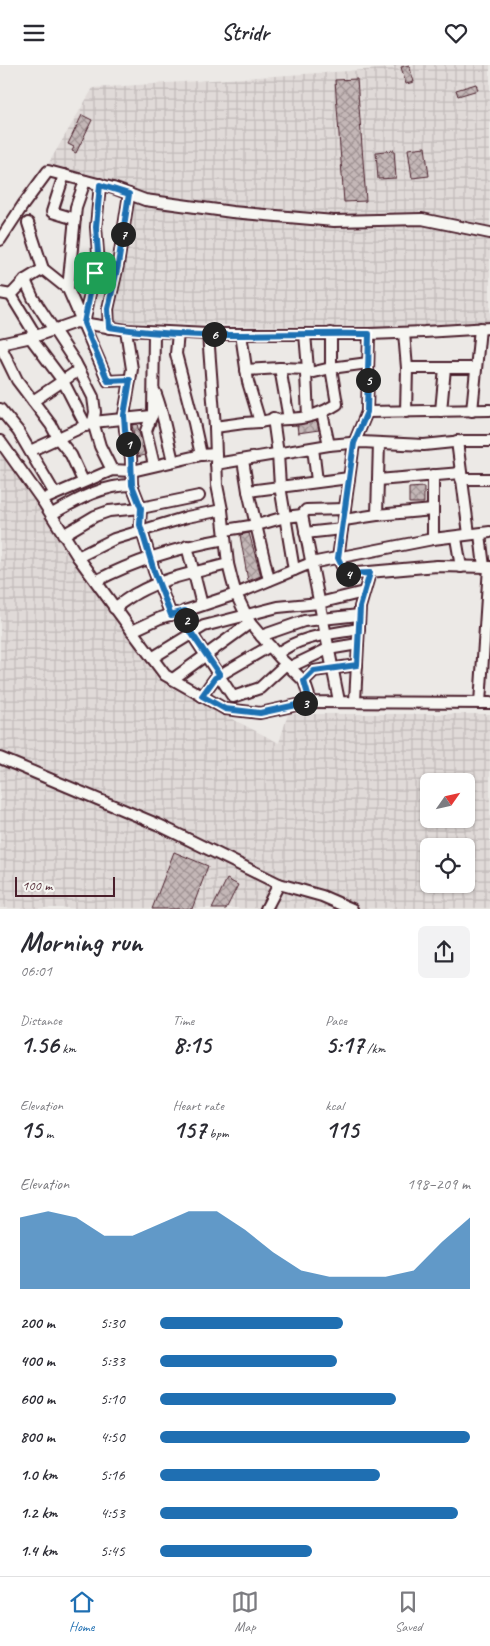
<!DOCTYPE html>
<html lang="en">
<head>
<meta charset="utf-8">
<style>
  body { margin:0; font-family:Caveat,sans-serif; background:#f2f2f3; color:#2b2b33; height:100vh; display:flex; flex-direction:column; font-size:19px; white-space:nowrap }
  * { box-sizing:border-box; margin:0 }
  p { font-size:16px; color:#7c7c81 }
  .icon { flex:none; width:28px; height:28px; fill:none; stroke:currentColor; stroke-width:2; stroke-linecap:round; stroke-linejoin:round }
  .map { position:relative; height:844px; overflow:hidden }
  .side { display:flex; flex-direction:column; background:#fff; flex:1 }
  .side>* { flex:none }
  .needle { width:32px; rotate:56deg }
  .fabs { position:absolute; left:420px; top:708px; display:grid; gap:10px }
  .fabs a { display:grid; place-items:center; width:55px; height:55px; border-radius:8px; background:#fff; box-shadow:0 1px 4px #0004; font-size:25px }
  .scale { position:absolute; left:15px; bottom:12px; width:100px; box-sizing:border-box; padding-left:5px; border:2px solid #4a1f2b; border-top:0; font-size:14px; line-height:18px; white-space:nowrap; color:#4a1f2b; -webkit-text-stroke:4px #f6f6f2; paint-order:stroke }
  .pin { position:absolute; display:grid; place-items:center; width:42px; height:42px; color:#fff; margin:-21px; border-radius:10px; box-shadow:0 2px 8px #0006 }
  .km { position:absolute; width:25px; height:25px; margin:-12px; border-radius:50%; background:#222; color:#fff; font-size:14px; line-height:25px; text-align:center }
  .round { display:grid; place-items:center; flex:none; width:52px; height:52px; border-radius:8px; background:#f2f2f3 }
  .head { display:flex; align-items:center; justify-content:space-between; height:85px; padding:0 20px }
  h1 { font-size:28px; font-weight:600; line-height:38px }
  .metrics { display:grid; grid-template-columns:repeat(3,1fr); gap:8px; height:85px; padding:5px 20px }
  .metrics div { display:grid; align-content:center }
  .metrics b { font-size:25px; font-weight:600 }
  .metrics small { font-size:14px; font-weight:400 }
  .metrics p { font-size:14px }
  .chart { height:140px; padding:10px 20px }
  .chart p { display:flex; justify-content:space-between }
  .chart svg { width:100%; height:90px; margin-top:5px; fill:#1f6fb2; opacity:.7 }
  ul { padding:0 20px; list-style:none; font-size:16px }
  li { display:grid; grid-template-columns:80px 60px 1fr; align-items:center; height:38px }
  li i { height:12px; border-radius:6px; background:#1f6fb2 }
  header { display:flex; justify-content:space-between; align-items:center; height:65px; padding:0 20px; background:#fff; font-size:22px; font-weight:600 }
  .menu { display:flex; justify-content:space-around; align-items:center; height:70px; border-top:1px solid #e1e1e2; background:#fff; font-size:14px; color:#7c7c81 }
  .menu a { display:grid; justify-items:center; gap:2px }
  .menu .selected { color:#1f6fb2 }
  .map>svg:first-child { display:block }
</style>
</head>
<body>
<header><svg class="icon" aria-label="menu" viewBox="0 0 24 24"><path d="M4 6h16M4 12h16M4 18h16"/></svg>Stridr<svg class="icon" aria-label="heart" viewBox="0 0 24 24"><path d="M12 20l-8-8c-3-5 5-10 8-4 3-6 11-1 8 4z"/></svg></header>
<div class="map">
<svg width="490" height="844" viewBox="0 0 490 844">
  <defs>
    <pattern id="industrial-grid" width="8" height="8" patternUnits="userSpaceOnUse" patternTransform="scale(1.25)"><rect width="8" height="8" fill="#e0dad8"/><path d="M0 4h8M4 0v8" fill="none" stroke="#c2bbba"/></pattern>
    <pattern id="building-cross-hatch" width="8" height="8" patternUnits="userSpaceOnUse" patternTransform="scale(1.25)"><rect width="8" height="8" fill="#c4b7b7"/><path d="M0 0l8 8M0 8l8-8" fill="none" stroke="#a19495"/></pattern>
  </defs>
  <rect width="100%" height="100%" fill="#ece9e6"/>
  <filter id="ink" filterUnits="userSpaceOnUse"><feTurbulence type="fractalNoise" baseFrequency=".02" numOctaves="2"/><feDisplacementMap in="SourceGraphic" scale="10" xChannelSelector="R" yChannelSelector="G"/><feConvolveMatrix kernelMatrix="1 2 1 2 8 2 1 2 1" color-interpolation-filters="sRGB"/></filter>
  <g filter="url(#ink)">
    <g fill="url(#industrial-grid)" fill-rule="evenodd">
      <polygon points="393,0 490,0 490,260 338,263 112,257 135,133 47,101 93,23 394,3"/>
      <path d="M0 380 136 577 174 624 279 678 288 649H490V843H0ZM429 716H466V754H429ZM429 781H466V819H429Z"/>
    </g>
    <g fill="url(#building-cross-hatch)" stroke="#4a1f2b">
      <polygon points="409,0 414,17 406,19 401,2"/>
      <polygon points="357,14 366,136 344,137 335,15"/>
      <polygon points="476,19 478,25 458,31 456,25"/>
      <polygon points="82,50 92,55 76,88 72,86 74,82 68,79"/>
      <polygon points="425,82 429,111 412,113 408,84"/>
      <polygon points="394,85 396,113 378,114 376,87"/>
      <polygon points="317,356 319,365 298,368 297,360"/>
      <polygon points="137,359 145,390 138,392 132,360"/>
      <polygon points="424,422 424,438 409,438 409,423"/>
      <polygon points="249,468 261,511 248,516 240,470"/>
      <polygon points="174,787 208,801 192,844 152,844"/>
      <polygon points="227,814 238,820 226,844 212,844"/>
    </g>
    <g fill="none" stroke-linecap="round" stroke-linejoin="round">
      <g stroke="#4a1f2b" stroke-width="14">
        <g id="minor">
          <polyline points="64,110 52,147 75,154"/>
          <polyline points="85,116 76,142 68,224 108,316 130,315"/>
          <polyline points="28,158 43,204 68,224"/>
          <polyline points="0,175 23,140 48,106 113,123 145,135 232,147 334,156 422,154 490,168"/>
          <polyline points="25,215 33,233 75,297 93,332 95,347 93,357 100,381 112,405"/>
          <polyline points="0,228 11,230 25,215 43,204"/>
          <polyline points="11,230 36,271"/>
          <polyline points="84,258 98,188 96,162 100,119"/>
          <polyline points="109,263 108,244 118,200 129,129"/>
          <polyline points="126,265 132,304 124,350 125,365 131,393 132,420 141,443 140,460 154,506 171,550"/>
          <polyline points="178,268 176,289 194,358 201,390"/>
          <polyline points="404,268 407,303 406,347"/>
          <polyline points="208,269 215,362 217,420 222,445 228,499 232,515 236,529 250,558 280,593 304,616 311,637 490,638"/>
          <path d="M241 269 248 317 260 357C272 354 277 355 288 354 305 354 323 348 337 339L331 303V268"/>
          <polyline points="305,269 308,304 306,309 308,351"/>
          <polyline points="369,269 367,347 354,378 338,493 346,509 437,501 490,502"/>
          <polyline points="30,272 63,316 86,361"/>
          <polyline points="0,279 36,271 76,257 126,265 208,269 369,269 424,267 490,263"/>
          <polyline points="0,280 17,315 51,360 59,375 71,390 83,416"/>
          <polyline points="280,303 289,354"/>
          <polyline points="407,303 476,303"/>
          <polyline points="246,305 280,303 308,304"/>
          <polyline points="306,309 331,303 368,298"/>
          <path d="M155 327C164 349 167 373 173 396"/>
          <polyline points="33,336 79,305"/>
          <polyline points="0,344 18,366 55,429"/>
          <polyline points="441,346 445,303"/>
          <polyline points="472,346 480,263"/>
          <polyline points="367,347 490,345"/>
          <polyline points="322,348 329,380"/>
          <polyline points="273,353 278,389 280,421 294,505"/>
          <polyline points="215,362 244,358 260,357"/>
          <polyline points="0,376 42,435 78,492 132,566"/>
          <polyline points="457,376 469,469"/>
          <polyline points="379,378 377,450 433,445"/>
          <polyline points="313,383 317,416"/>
          <polyline points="30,386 93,357 152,351"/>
          <polyline points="243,395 248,426 269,515"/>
          <polyline points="216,399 329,380 361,377 424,380 463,376 490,376"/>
          <polyline points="154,400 146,366 153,347 154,267"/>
          <polyline points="461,414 490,414"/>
          <polyline points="378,415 461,408"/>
          <polyline points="248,426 349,413"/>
          <polyline points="42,435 112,405 132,406 201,390 216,389"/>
          <path d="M52 449C77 435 102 420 132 420"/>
          <polyline points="302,450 306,445 345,444"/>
          <polyline points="344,455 377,450"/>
          <polyline points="225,465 257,460 285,452 302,450 339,636"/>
          <polyline points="305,468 342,464"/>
          <polyline points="480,469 484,502"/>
          <polyline points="63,470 95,451 109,446 141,443 199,431"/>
          <polyline points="456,473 461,502"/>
          <polyline points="433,474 433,410"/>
          <polyline points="187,481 202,540"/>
          <polyline points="78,492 114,474 187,452 222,445"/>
          <path d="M96 516C136 495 180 482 225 474"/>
          <path d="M114 543C122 538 129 532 137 528 165 512 198 507 228 499"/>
          <polyline points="176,548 160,553 132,566 165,610 225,644 260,648 311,637"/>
          <polyline points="261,571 304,556 359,550"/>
          <path d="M277 589C299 571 331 569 359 564"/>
          <polyline points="152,593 204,561 278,542 319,538 364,527"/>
          <polyline points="286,599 260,623 233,632 186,560 185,546 236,529 311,498 433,474 490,467"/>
          <polyline points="290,602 328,584 358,579"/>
          <polyline points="173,614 250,558"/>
          <polyline points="304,616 314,606 357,600"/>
          <polyline points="202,631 215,613 270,581"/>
          <polyline points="355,636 360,542 370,508"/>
          <polyline points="480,638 489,502"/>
          <polyline points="0,693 159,760 279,819"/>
          <polyline points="266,844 279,819 322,831 352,844"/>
        </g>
      </g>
      <use href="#minor" stroke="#f6f6f2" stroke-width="10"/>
    </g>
  </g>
  <g fill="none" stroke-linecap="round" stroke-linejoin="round" filter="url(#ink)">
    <g stroke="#fff" stroke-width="10">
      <path id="route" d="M100 120 129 129 118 200 108 244 109 262C193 276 284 267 369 269L367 347 354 378 338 493 346 509 370 508 360 542 357 600 314 606 304 616 310 637 260 648 225 644 202 631 215 613 220 610 186 560 185 546 171 550 154 506 140 460 141 443 132 420 131 393 125 365 124 350 130 315 108 316 84 258 98 188 96 162Z"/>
    </g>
    <use href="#route" stroke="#1f6fb2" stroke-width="6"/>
  </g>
</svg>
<div class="fabs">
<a><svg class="needle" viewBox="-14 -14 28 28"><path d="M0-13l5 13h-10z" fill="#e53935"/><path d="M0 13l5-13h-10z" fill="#7c7c81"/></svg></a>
<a><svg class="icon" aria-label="locate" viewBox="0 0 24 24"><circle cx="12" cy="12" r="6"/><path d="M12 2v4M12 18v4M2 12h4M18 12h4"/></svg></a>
</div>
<div class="scale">100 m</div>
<div class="pin" style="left:95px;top:208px;background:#1e9e55"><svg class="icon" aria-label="arrive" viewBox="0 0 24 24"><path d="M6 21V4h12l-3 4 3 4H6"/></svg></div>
<b class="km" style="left:128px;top:379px">1</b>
<b class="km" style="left:186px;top:555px">2</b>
<b class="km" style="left:305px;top:638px">3</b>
<b class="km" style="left:348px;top:509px">4</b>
<b class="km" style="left:368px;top:315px">5</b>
<b class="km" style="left:214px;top:269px">6</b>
<b class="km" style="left:123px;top:169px">7</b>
</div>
<section class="side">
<div class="head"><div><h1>Morning run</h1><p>06:01</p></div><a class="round"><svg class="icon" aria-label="share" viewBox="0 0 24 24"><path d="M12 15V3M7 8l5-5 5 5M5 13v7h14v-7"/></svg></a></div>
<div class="metrics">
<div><p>Distance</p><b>1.56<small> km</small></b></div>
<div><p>Time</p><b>8:15</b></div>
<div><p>Pace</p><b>5:17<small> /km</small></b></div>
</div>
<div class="metrics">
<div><p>Elevation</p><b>15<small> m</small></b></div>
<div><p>Heart rate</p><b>157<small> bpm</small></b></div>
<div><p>kcal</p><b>115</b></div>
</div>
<div class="chart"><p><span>Elevation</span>198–209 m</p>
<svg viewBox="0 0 160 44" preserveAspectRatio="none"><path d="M0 44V9L10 6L20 9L30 18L40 18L50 12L60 6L70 6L80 15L90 26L100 35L110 38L120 38L130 38L140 35L150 21L160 9V44z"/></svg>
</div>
<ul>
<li><b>200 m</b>5:30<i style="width:59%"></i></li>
<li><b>400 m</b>5:33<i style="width:57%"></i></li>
<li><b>600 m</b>5:10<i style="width:76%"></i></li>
<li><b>800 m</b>4:50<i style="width:100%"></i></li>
<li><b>1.0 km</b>5:16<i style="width:71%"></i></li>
<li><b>1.2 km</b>4:53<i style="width:96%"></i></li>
<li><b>1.4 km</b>5:45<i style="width:49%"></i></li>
</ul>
</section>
<nav class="menu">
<a class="selected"><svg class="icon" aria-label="home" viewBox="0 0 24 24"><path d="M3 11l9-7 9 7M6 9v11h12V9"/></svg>Home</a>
<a><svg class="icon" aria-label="map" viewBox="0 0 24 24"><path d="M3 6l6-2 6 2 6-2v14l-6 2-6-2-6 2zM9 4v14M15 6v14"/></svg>Map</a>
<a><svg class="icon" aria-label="saved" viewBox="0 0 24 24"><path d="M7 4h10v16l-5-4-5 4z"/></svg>Saved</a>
</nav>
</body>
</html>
